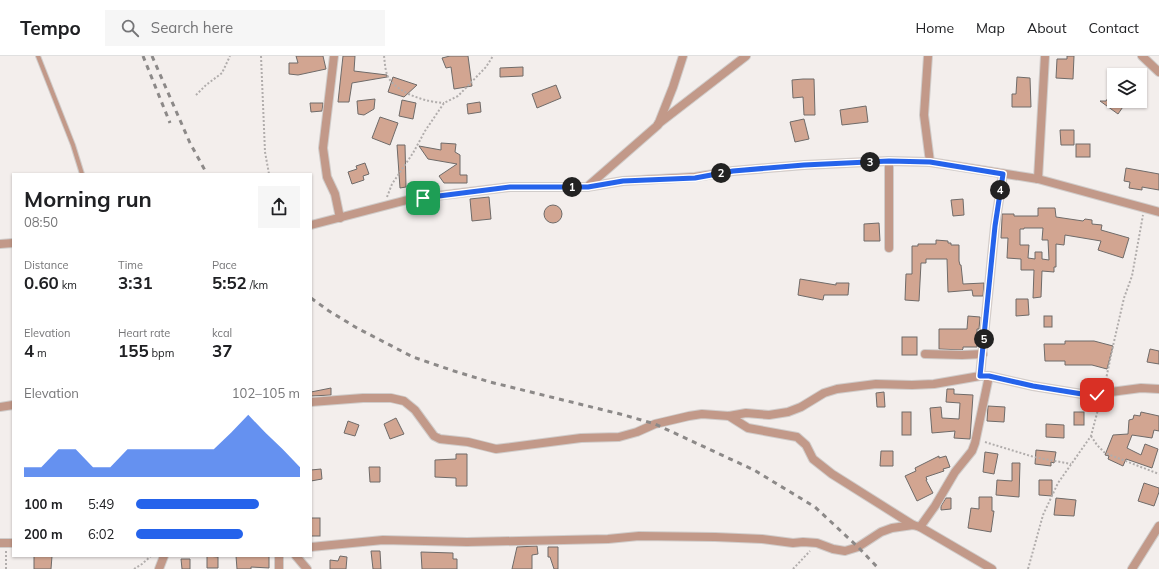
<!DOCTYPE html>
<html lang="en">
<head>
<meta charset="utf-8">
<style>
  body { margin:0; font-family:Mulish,sans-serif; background:#f6f6f6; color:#202124; height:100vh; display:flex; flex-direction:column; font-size:15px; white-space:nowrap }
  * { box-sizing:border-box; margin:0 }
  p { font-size:13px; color:#757577 }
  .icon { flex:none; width:22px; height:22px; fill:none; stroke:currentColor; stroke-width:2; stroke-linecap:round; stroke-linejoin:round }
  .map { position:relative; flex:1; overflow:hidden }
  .side { position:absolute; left:12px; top:117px; width:300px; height:384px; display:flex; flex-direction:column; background:#fff; border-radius:0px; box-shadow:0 1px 3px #0004 }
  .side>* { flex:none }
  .tools { position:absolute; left:1107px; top:12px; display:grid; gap:8px }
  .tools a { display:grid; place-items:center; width:40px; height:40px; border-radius:0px; background:#fff; box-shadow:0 1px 3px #0004; font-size:20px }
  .pin { position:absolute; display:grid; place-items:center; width:34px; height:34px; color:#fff; margin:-17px; border-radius:8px; box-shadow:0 2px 6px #0006 }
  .km { position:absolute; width:20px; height:20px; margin:-10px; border-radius:50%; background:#222; color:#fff; font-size:11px; line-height:20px; text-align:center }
  .round { display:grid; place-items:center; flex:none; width:42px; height:42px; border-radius:0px; background:#f6f6f6 }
  .head { display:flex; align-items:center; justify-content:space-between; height:68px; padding:0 12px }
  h1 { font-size:22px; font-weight:700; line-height:30px }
  .stats { display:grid; grid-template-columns:repeat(3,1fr); gap:6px; height:68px; padding:4px 12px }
  .stats div { display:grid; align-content:center }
  .stats b { font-size:17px; font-weight:700 }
  .stats small { font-size:11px; font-weight:400 }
  .stats p { font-size:11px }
  .chart { height:112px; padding:8px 12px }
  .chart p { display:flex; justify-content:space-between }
  .chart svg { width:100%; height:72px; margin-top:4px; fill:#2563eb; opacity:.7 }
  ul { padding:0 12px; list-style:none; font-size:13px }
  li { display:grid; grid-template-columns:64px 48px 1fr; align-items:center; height:30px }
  li i { height:10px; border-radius:5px; background:#2563eb }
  header { display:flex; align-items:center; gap:24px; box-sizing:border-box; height:56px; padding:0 20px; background:#fff; border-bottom:1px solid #e0e0e0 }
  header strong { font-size:19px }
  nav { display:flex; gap:22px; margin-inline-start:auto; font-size:14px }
  .search { width:280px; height:36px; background:#f6f6f6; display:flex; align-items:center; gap:10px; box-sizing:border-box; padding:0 14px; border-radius:0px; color:#757577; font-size:15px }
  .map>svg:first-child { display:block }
</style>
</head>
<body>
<header>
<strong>Tempo</strong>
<div class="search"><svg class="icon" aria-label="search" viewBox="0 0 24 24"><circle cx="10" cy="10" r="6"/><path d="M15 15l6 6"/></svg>Search here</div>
<nav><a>Home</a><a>Map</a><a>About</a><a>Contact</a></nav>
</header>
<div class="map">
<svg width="1159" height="513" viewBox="0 0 1159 513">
  <rect width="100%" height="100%" fill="#f3eeec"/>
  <g fill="#d2a591" stroke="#6f6b69" fill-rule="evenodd">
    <polygon points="296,0 323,0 326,13 298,19 289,18 289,7 298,7"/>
    <polygon points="343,0 355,0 354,15 387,19 387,21 352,27 349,46 338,46"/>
    <polygon points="450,0 468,0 472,30 454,33 451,11 446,12 442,2"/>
    <polygon points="1067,0 1074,0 1073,23 1056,22 1057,3 1067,3"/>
    <polygon points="523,11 523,20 500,21 500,12"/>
    <polygon points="393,21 417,29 404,41 388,36"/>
    <polygon points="1017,21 1030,22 1031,51 1012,51 1012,38 1016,38"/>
    <polygon points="803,23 814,23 815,59 804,59 803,41 793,42 792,24"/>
    <polygon points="556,29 561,42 537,52 532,38"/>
    <polygon points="1114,33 1114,45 1127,45 1118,58 1100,45 1106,45"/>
    <polygon points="375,43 374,53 364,59 358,58 357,45"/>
    <polygon points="402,44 416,47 413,63 399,60"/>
    <polygon points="480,46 481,56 468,58 467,48"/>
    <polygon points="310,47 323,47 322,55 311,56"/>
    <polygon points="866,50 868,66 842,69 840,54"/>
    <polygon points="380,61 398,67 390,89 372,82"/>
    <polygon points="804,63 809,83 795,86 790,66"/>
    <polygon points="1060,74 1074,74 1074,89 1061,89"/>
    <polygon points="441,87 456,88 455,96 460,99 460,119 467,119 467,127 444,127 439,120 457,108 428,103 419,90 441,94"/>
    <rect x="1076" y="88" width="14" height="13"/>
    <polygon points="397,89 405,89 406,131 400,132"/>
    <polygon points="365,107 369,118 363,120 364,124 352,128 348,116 357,113 356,110"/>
    <polygon points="1126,112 1159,118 1159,134 1142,131 1142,134 1129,132 1130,126 1124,125"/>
    <polygon points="489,141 491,163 472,165 470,143"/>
    <polygon points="963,143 964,159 953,160 951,144"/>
    <circle cx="553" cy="158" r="9"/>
    <path d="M1038 152H1055L1056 161 1083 165 1085 163 1092 164V168L1102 169 1101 174 1129 182 1123 202 1098 194 1101 185 1065 179 1064 189 1056 188V211H1054V216L1042 215 1041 241 1033 242 1034 214H1021V203L1007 202 1008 182H1001L1002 163V158H1014V160H1038ZM1024 172H1043L1042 184H1048L1049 204 1042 203V196H1035V203L1028 202 1029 189H1020V173H1024Z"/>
    <polygon points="879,167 880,185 864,185 864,168"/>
    <polygon points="936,184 948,185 948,187 951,187 951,189 959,189 959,205 960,209 961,209 963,228 984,227 983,240 973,240 972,234 948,236 947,203 926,203 926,207 921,207 919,245 905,244 906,218 912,218 912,190 918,190 918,188 936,188"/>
    <polygon points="800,223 836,229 836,227 849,227 848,239 824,239 823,244 798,239"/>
    <polygon points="1016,243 1028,243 1029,259 1016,260"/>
    <polygon points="968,260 980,261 979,273 977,273 977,291 963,291 963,293 962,294 939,293 939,273 967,273"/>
    <rect x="1044" y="260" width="8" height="11"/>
    <rect x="902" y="281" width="15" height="18"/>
    <polygon points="1065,285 1094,285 1113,290 1107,313 1092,309 1065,309 1065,305 1045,305 1044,288 1065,288"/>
    <polygon points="1150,293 1159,295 1159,308 1147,306"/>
    <polygon points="331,332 331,339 311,340 311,336"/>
    <polygon points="947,333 954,333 954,338 973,339 970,383 954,382 955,375 932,377 930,352 941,351 942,362 959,363 960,347 946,346"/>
    <polygon points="884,336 885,351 877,351 876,337"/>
    <polygon points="988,350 1005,351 1004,366 987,365"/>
    <rect x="902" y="356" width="9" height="23"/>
    <rect x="1074" y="356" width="10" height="13"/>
    <polygon points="1141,356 1159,360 1159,375 1154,374 1152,382 1132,379 1127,392 1141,399 1145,388 1158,393 1152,412 1126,403 1123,410 1108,403 1109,400 1105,399 1113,379 1128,378 1129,364 1133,363 1134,359 1140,360"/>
    <polygon points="396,362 404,378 390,383 384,368"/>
    <polygon points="348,365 359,369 355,380 344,377"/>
    <polygon points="1046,368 1064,369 1064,382 1046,381"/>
    <polygon points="1036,394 1056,396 1054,407 1051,406 1051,410 1035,408"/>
    <polygon points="881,395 893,395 893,410 880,410"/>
    <polygon points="985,396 998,398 994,418 983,416"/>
    <polygon points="456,398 467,398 467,430 456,430 456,422 435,421 435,404 456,403"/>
    <polygon points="939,400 939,402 946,400 950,411 943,413 944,415 926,421 927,424 926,424 933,437 917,445 905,420 916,415 915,412"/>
    <polygon points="1012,407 1020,407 1019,441 996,439 997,424 1012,425"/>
    <polygon points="369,411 380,411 380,426 370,426"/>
    <polygon points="321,413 322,423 311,425 311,414"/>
    <polygon points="1039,424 1052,424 1052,440 1039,439"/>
    <polygon points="1144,427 1159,432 1159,436 1154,450 1138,445"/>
    <polygon points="979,441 992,441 992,455 994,455 991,476 968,472 971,452 979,453"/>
    <polygon points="946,442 951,442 951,453 941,454 941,450"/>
    <polygon points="1056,442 1076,444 1074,460 1054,459"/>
    <rect x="311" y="462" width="9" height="18"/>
    <polygon points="537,490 538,498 532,499 532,513 512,513 517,491"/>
    <polygon points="548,491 558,491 558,513 554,513 550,501 548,501"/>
    <polygon points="371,495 380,495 381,513 373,513"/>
    <polygon points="421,496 453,497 453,503 457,503 457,513 422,513"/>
    <polygon points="34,500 52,500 51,513 34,513"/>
    <polygon points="207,500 218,501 218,512 207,512"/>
    <polygon points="236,500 269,500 269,512 251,511 251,513 237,513"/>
    <polygon points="340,500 347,501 346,513 330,513 330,504 338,505"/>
    <polygon points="181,503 190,503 190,513 182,513"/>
  </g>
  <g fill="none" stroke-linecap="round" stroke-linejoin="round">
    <g stroke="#d0ccca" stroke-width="6">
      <polyline id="service" points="38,0 73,89 82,118"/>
    </g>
    <g stroke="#d0ccca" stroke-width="10">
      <g id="minor">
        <polyline points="334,0 323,92 327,121 335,138 340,162"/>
        <polyline points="928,0 924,59 930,106"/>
        <polyline points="1142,0 1159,16"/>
        <polyline points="658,68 746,0"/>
        <polyline points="1038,123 1045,0"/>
        <polyline points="587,131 623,125 695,121 733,115 804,109 889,105 930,106 1038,123 1159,156"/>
        <polyline points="311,169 411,143 510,131 587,131 658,69 673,31 683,0"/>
        <polyline points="0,188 13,187"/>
        <polyline points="889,192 889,105"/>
        <polyline points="925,298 962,299 983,298"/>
        <polyline points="980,320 995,170 1003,118"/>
        <polyline points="311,346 363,342 391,342 404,345 415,354 434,380 440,383 468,386 496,393 581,382 619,381 637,376 655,368 689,360 702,358 729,360 746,357 769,359 788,356 801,351 824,337 837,333 876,328 912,329 934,328 980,320 989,320 1033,330 1088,339 1141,332 1159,333"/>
        <polyline points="0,351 13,349"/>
        <polyline points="729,360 748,372 797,381 806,389 813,403 832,418 913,469"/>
        <polyline points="920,471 935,450 955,416 972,395 975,387 989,320"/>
        <polyline points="0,487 13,487"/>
        <polyline points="311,491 383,484 467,486 608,483 639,480 715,481 762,483 793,487 803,486 817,487 833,493 845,495 858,491 881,476 892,472 913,469 920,471 992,513"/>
        <polyline points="279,500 279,513"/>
        <polyline points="296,500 307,513"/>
        <polyline points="159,513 164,500"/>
        <polyline points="1132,513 1159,470"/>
      </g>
    </g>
    <g stroke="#b1adac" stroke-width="2" stroke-dasharray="2 2" stroke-linecap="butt">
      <polyline points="261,0 265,96 269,118"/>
      <path d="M384 0C385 7 385 18 390 24 402 39 427 46 444 47"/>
      <polyline points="196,39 206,29 222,17 230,0"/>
      <polyline points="387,141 392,128 413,97 425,75 444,47 458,40 486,11 493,0"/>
      <polyline points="1105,328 1113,290 1124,242 1132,220 1143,159"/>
      <polyline points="1091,380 1097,389 1105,397 1159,418"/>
      <polyline points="985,386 1034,401 1071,408"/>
      <polyline points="6,495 6,513"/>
      <polyline points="134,513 142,508 151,500"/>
      <polyline points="793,513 810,495"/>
      <polyline points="1028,513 1043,459 1058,427 1091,380 1100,346"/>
    </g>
    <use href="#service" stroke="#c29989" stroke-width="4"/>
    <use href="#minor" stroke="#c29989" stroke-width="8"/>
    <g stroke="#8c8988" stroke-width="3" stroke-dasharray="5 5" stroke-linecap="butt">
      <polyline points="143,0 170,67"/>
      <polyline points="152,0 190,87 207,118"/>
      <polyline points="311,242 329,255 357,272 413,301 454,315 490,326 624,359 655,368 754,414 815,451 858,491 879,513"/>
    </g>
  </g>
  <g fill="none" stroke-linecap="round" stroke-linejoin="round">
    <g stroke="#fff" stroke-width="8">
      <polyline id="route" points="423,142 510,131 588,131 623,125 695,122 733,115 804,109 889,105 930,106 1003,118 995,170 980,320 989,320 1033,330 1088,339 1097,339"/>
    </g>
    <use href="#route" stroke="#2563eb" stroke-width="5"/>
  </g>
</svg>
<div class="tools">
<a><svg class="icon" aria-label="layers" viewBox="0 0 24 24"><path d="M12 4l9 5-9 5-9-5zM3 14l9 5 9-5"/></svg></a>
</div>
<div class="pin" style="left:423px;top:142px;background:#1e9e55"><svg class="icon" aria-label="arrive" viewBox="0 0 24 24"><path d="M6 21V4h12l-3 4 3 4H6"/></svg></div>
<div class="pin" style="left:1097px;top:339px;background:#d93025"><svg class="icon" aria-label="check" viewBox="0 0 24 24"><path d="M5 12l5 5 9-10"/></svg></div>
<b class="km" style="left:572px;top:131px">1</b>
<b class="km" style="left:721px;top:117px">2</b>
<b class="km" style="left:870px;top:106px">3</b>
<b class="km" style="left:1000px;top:134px">4</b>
<b class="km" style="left:984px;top:283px">5</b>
<section class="side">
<div class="head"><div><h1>Morning run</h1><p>08:50</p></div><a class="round"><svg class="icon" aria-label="share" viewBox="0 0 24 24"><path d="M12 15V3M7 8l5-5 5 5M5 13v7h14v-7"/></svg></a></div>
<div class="stats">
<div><p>Distance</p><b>0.60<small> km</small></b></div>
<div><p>Time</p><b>3:31</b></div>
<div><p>Pace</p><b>5:52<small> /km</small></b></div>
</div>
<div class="stats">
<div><p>Elevation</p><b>4<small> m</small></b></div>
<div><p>Heart rate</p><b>155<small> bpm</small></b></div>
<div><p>kcal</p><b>37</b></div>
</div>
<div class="chart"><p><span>Elevation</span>102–105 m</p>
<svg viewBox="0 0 160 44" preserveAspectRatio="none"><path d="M0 44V38L10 38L20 27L30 27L40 38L50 38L60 27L70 27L80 27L90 27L100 27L110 27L120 17L130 6L140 17L150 27L160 38V44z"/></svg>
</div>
<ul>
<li><b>100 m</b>5:49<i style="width:75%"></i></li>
<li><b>200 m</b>6:02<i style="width:65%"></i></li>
</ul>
</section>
</div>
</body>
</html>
